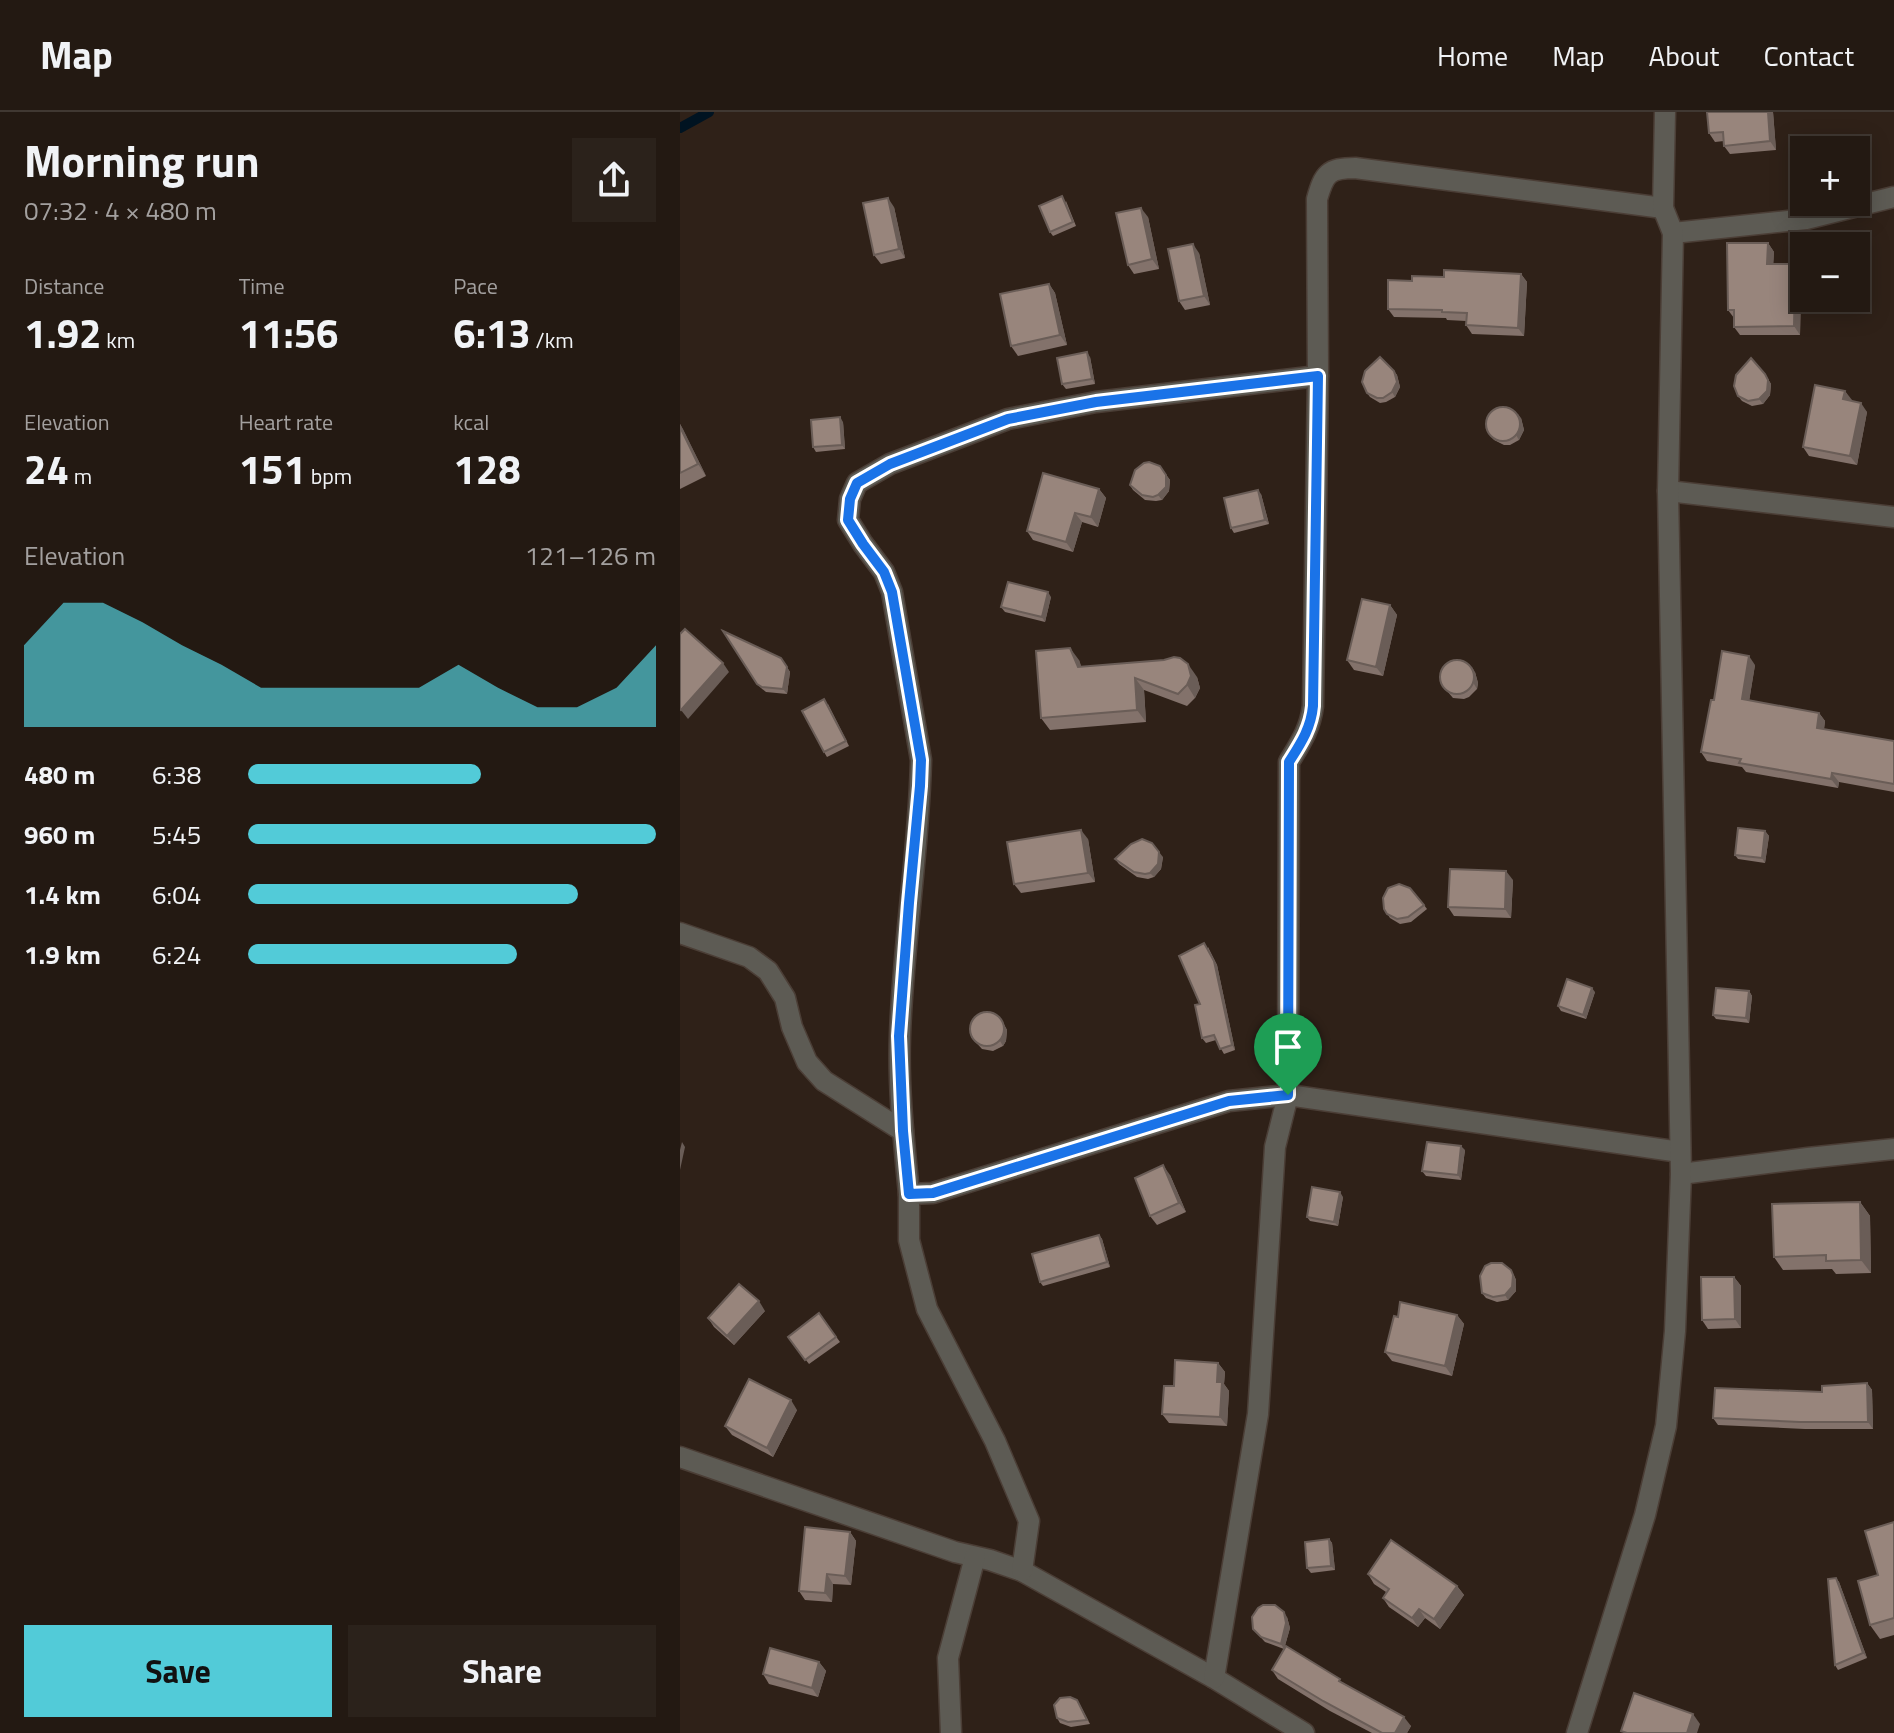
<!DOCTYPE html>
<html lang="en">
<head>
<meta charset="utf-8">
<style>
  body { margin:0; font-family:"Titillium Web",sans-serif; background:#2b221b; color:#f1f3f6; height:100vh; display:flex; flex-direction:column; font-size:30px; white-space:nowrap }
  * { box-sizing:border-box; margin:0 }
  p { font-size:26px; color:#a3a09f }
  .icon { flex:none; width:44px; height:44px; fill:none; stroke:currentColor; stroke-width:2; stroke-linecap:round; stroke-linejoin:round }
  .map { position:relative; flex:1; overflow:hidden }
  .side { display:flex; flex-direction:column; background:#231912; width:680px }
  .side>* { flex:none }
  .fabs { position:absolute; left:1110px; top:24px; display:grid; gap:16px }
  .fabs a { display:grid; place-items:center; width:80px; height:80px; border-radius:0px; background:#231912; box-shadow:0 4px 20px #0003,0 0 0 2px #403832; font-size:40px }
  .pin { position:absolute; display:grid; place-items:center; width:68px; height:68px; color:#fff; margin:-82px -34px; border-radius:50% 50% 50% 0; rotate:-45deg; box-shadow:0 0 8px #0007 }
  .pin .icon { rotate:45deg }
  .round { display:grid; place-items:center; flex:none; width:84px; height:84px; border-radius:0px; background:#2b221b }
  .overview { display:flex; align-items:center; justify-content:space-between; height:136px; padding:0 24px }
  h1 { font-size:44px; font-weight:700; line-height:60px }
  .metrics { display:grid; grid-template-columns:repeat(3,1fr); gap:12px; height:136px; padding:8px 24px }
  .metrics div { display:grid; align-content:center }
  .metrics b { font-size:40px; font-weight:700 }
  .metrics small { font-size:22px; font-weight:400 }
  .metrics p { font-size:22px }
  .chart { height:224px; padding:16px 24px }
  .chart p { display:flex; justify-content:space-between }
  .chart svg { width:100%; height:144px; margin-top:8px; fill:#52cbd8; opacity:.7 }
  .primary-button { display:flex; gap:16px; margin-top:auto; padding:16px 24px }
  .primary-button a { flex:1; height:92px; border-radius:0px; background:#52cbd8; color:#111; font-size:32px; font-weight:700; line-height:92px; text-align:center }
  .primary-button a+a { background:#2b221b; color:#f1f3f6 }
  ul { padding:0 24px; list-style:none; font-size:26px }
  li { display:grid; grid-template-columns:128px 96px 1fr; align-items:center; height:60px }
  li i { height:20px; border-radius:10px; background:#52cbd8 }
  header { display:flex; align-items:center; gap:48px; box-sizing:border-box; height:112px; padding:0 40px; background:#231912; border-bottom:2px solid #403832 }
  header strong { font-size:38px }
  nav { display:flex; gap:44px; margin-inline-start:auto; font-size:28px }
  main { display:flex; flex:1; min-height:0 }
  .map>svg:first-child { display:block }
</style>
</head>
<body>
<header>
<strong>Map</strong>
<nav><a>Home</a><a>Map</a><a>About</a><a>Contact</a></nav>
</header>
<main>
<section class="side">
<div class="overview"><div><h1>Morning run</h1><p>07:32 · 4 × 480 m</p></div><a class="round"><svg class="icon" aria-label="share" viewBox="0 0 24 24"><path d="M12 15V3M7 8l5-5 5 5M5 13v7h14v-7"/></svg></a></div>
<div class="metrics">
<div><p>Distance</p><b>1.92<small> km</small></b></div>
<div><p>Time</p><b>11:56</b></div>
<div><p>Pace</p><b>6:13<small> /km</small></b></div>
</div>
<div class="metrics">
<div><p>Elevation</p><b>24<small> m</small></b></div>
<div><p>Heart rate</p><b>151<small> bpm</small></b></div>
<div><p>kcal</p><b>128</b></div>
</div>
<div class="chart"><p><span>Elevation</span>121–126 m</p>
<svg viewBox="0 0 160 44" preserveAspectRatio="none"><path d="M0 44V19L10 6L20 6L30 12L40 19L50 25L60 32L70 32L80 32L90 32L100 32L110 25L120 32L130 38L140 38L150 32L160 19V44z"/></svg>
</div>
<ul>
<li><b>480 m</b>6:38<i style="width:57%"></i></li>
<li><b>960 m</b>5:45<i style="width:100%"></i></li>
<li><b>1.4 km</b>6:04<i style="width:81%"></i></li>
<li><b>1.9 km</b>6:24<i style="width:66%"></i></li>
</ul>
<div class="primary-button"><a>Save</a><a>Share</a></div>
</section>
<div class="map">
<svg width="1214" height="1621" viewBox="0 0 1214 1621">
  <rect width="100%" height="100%" fill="#2f2118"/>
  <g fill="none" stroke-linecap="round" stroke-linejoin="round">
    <polyline stroke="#001321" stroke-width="10" points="0,16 29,0"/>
    <g stroke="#4b3e36" stroke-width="23">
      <g id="street">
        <polyline points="993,121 1126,107 1214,85"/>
        <polyline points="988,379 1214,405"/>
        <polyline points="0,821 69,845 88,859 105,886 112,915 127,950 144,969 223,1019"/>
        <polyline points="1001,1062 1128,1046 1214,1037"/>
        <path d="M229 1082C224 1029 218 976 220 923 223 831 239 740 241 648L212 480 204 460 183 432 168 408 170 387 177 371 210 352 328 307 416 290 638 264"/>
        <polyline points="0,1345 275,1440 310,1448 342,1459 534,1566 624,1621"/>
        <polyline points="342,1459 349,1409 315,1329 247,1197 229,1128 229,1082 253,1081 549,989 608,983 1000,1040"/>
        <path d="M534 1566 578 1302 595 1035 608 983 609 650C621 630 630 617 633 594L638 264 637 87C644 62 648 56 675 56L983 96"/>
        <polyline points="271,1621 268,1546 295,1445"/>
        <polyline points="897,1621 965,1403 986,1314 995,1219 1001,1062 988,379 993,121 983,96 985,0"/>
      </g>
    </g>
    <use href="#street" stroke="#5d5b54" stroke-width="20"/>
  </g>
  <g fill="#83726b">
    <polygon points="1027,0 1093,0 1096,38 1050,42 1044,34 1044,29 1035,30 1029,21"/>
    <polygon points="386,89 396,114 373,124 370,120"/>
    <polygon points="214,95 225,146 201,152 194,143"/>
    <polygon points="468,105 479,157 454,162 448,153"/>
    <polygon points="1088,131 1094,140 1093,152 1116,161 1116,170 1121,177 1120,223 1060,223 1054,215 1054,206 1048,198"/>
    <polygon points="519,141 530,193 505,198 499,189"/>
    <polygon points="841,162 847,170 844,224 792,222 786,213 786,209 767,208 766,206 714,205 708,197 732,169 764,165"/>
    <polygon points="369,172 375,181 387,233 338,244 331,234"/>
    <polygon points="410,245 415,272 386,277 382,272"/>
    <polygon points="714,259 717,263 720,275 715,285 706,290 700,291 690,285 687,281"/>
    <polygon points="1088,267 1091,272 1090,283 1083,292 1072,294 1062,289 1058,284"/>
    <polygon points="1165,279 1171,289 1187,300 1177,353 1129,344 1123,335"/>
    <polygon points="841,306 844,318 839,328 830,333 824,333 814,328 807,319"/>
    <polygon points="163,310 165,337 136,340 133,335"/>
    <polygon points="0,312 26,364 0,377"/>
    <polygon points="480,354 490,368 489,379 482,388 476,389 465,388 453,378 450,373"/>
    <polygon points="419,377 426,386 418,415 402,410 393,440 353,428 347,419"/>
    <polygon points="581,382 589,412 554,421 551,416"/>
    <polygon points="371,485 365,510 325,500 321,495"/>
    <polygon points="710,493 717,503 703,564 674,558 667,548"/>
    <polygon points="101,546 110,560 107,582 86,580 81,576 77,572"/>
    <polygon points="399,548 401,555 517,565 520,576 515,586 507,594 464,578 466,610 370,618 361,606"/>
    <polygon points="1075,553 1069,589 1139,601 1145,609 1144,617 1214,629 1214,680 1159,670 1158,676 1066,660 1062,655 1027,649 1021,640 1034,588"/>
    <polygon points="795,560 798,571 797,577 789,585 784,587 773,586 761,572"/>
    <polygon points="148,592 169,634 147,645 144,640"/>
    <polygon points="1085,719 1089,724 1085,751 1058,747 1055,743"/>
    <polygon points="408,727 415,770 341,781 334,772"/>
    <polygon points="483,745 481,757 474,765 468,767 457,765 439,752 435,747"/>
    <polygon points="833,768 831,806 774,804 768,795"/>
    <polygon points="744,793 747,797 731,810 720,812 710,806 704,797"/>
    <polygon points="528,835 537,853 555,938 544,942 536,928 526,931 522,926 520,892"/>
    <polygon points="1069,879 1072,884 1069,911 1036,907 1033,903"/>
    <polygon points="915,880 906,907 881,899 878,894"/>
    <polygon points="321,907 327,918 326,929 323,934 313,939 302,937 291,925"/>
    <polygon points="785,1038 781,1068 746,1064 742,1059"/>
    <polygon points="490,1063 506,1100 477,1113 470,1104"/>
    <polygon points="663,1085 658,1114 630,1109 627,1105"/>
    <polygon points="1180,1090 1190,1104 1191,1161 1156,1162 1152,1157 1103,1158 1094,1145"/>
    <polygon points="419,1123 422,1127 430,1155 363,1174 360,1170"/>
    <polygon points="834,1163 836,1168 836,1179 828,1188 817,1190 806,1186 802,1181"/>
    <polygon points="1054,1165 1061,1174 1061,1216 1028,1217 1022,1208"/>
    <polygon points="85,1199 54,1233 34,1215 28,1206"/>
    <polygon points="139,1201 160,1230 129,1252 108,1225"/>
    <polygon points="777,1203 784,1212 772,1264 712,1249 705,1240"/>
    <polygon points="538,1251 545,1260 544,1272 549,1279 547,1314 489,1311 482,1302 494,1274"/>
    <polygon points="1187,1271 1192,1278 1193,1317 1125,1317 1038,1313 1033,1306 1142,1280"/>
    <polygon points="117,1298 93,1345 52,1323 45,1314"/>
    <polygon points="1214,1410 1214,1523 1200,1527 1190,1513 1198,1463"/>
    <polygon points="170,1420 176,1429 171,1473 153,1472 152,1490 125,1488 119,1479"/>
    <polygon points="649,1427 652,1431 655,1458 631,1461 627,1456"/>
    <polygon points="688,1462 777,1474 784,1483 760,1517 745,1506 738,1515 709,1495 703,1486 706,1480 694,1472"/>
    <polygon points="1156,1466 1159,1470 1187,1546 1158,1558 1155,1553"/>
    <polygon points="607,1505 610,1516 604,1537 585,1530 573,1517"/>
    <polygon points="139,1550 146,1559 138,1585 89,1572 83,1562"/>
    <polygon points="592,1558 662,1570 731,1614 727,1621 692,1621 650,1599 598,1567"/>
    <polygon points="400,1593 410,1612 391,1615 380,1611 377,1606"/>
  </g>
  <g fill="#6a5d57">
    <polygon points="1088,0 1093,0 1096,38 1090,29"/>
    <polygon points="208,86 214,95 225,146 219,137"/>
    <polygon points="461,96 468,105 479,157 472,147"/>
    <polygon points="1088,131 1094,140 1093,161 1087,152"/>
    <polygon points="513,132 519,141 530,193 524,184"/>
    <polygon points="1110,152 1116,161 1116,170 1121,177 1120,223 1114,214 1110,168"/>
    <polygon points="841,162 847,170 844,224 838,216"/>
    <polygon points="369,172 375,181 387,233 380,223"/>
    <polygon points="407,240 410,245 415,272 412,267"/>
    <polygon points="714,259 717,263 720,275 715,285 712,280"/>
    <polygon points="1085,262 1091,272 1090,283 1083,292 1079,287"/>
    <polygon points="1165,279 1172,288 1170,296 1163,287"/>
    <polygon points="1181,291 1187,300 1177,353 1170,344"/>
    <polygon points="838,302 841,306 844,318 839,328 836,323"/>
    <polygon points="160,305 163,310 165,337 162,333"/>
    <polygon points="0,312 3,317 26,364 18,352 0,315"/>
    <polygon points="486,363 490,368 489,379 482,388 478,383"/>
    <polygon points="419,377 426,386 418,415 411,405"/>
    <polygon points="578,378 581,382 589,412 585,408"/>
    <polygon points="395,401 402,410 393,440 386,430"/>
    <polygon points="368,480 371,485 365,510 362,505"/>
    <polygon points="710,493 717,503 703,564 696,555"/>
    <polygon points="390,536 399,548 406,567 398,555"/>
    <polygon points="1069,544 1075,553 1068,596 1062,587"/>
    <polygon points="43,551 49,560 8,607 1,598"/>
    <polygon points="508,552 517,565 520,576 515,586 507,573"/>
    <polygon points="107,555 110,560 107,582 103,577"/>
    <polygon points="792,555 795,560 798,571 797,577 794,572"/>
    <polygon points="455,566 464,578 466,610 457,598"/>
    <polygon points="1139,601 1145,609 1143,625 1137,616"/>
    <polygon points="1152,661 1159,670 1158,676 1151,667"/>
    <polygon points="401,718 408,727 415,770 408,761"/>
    <polygon points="1085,719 1089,724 1085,751 1082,746"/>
    <polygon points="479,740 483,745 481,757 474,765 470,761"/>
    <polygon points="826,759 833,768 831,806 825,797"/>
    <polygon points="524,831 537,853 555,938 552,933"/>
    <polygon points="912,876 915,880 906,907 903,903"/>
    <polygon points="1069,879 1072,884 1069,911 1066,906"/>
    <polygon points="321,907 327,918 326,929 323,934 320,929"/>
    <polygon points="2,1030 5,1035 0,1058 0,1038"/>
    <polygon points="781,1034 785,1038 781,1068 778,1063"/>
    <polygon points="483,1053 490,1063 506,1100 499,1091"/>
    <polygon points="660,1080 663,1085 658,1114 654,1110"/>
    <polygon points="1180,1090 1190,1104 1191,1161 1181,1148"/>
    <polygon points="419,1123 422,1127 430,1155 427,1150"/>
    <polygon points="831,1158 836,1168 836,1179 828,1188 825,1183"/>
    <polygon points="1054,1165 1061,1174 1061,1216 1055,1207"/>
    <polygon points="79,1189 85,1199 54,1233 47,1224"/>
    <polygon points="777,1203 784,1212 772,1264 765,1254"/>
    <polygon points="538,1251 545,1260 544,1272 549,1279 547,1314 540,1305 537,1270"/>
    <polygon points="1187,1271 1192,1278 1193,1317 1188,1310"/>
    <polygon points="111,1288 117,1298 93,1345 87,1336"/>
    <polygon points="170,1420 176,1429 171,1473 165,1464"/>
    <polygon points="649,1427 652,1431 655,1458 651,1454"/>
    <polygon points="147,1462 153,1472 152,1490 145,1481"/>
    <polygon points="1156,1466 1159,1470 1187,1546 1183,1541"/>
    <polygon points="777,1474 784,1483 760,1517 754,1507"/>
    <polygon points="739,1497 745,1506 738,1515 732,1506"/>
    <polygon points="604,1500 607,1505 610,1516 604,1537 601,1532"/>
    <polygon points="139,1550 146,1559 138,1585 132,1576"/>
    <polygon points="1013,1602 1020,1612 1017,1621 1007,1621"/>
    <polygon points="724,1605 731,1614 727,1621 715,1621"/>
  </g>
  <g fill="#98857c" stroke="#6a5d57" stroke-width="2">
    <polygon points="1027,0 1088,0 1090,29 1044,34 1043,20 1029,21"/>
    <polygon points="382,84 393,110 370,120 359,94"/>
    <polygon points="208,86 219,137 194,143 183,91"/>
    <polygon points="461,96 472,147 448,153 436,101"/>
    <polygon points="1047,131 1088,131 1087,152 1110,152 1110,168 1115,168 1114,214 1054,215 1054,198 1048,198"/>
    <polygon points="513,132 524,184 499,189 488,137"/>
    <polygon points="764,158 841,162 838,216 786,213 787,201 762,200 762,198 708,197 708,168 732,169 732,164 764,165"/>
    <polygon points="369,172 380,223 331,234 320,182"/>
    <polygon points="407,240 412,267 382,272 377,246"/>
    <polygon points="700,245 714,259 717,270 712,280 703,286 697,286 687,281 682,270 685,259"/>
    <polygon points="1071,246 1085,262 1088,268 1087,279 1079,287 1068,289 1058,284 1054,274 1056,263"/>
    <polygon points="1135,273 1165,279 1163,287 1181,291 1170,344 1123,335"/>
    <circle cx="823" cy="312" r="17"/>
    <polygon points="160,305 162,333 133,335 131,308"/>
    <polygon points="0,315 18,352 0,361"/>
    <polygon points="469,350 480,354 486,363 486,375 478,383 473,385 462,383 450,373 455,358 464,351"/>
    <polygon points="363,361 419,377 411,405 395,401 386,430 347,419"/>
    <polygon points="578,378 585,408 551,416 544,386"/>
    <polygon points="328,470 368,480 362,505 321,495"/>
    <polygon points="682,487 710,493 696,555 667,548"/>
    <polygon points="5,517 43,551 1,598 0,597 0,522"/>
    <polygon points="43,519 101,546 107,555 103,577 82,575 77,572"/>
    <polygon points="390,536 398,555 484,548 494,545 500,546 508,552 511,564 507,573 498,582 455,566 457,598 361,606 356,539"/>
    <polygon points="1042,539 1069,544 1062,587 1139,601 1137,616 1214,629 1214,672 1152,661 1151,667 1059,651 1061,647 1021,640 1031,588 1034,588"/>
    <circle cx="777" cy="565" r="17"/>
    <polygon points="144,587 166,629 144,640 122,599"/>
    <polygon points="1058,716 1085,719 1082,746 1055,743"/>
    <polygon points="401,718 408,761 334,772 327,730"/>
    <polygon points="462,727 472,731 479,740 478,752 470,761 465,762 454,760 435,747 451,732"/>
    <polygon points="770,757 826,759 825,797 768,795"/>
    <polygon points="719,772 730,776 744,793 728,805 717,807 707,802 704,797 703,786 708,776"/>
    <polygon points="524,831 534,849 552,933 540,937 534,923 522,926 515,893 520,892 499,844"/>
    <polygon points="887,867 912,876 903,903 878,894"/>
    <polygon points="1036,876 1069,879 1066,906 1033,903"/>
    <circle cx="307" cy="917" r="17"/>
    <polygon points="747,1030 781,1034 778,1063 742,1059"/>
    <polygon points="483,1053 499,1091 470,1104 455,1066"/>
    <polygon points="632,1075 660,1080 654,1110 627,1105"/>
    <polygon points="1180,1090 1181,1148 1146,1149 1146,1143 1094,1145 1092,1092"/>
    <polygon points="419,1123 427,1150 360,1170 352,1142"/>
    <polygon points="811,1151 822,1151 831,1158 833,1163 832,1175 825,1183 813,1185 802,1181 800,1164 805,1154"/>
    <polygon points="1021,1165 1054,1165 1055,1207 1022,1208"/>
    <polygon points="59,1172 79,1189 47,1224 28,1206"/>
    <polygon points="720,1190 777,1203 765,1254 705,1240 714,1204 718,1205"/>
    <polygon points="139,1201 156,1225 125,1248 108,1225"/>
    <polygon points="495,1248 538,1251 537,1270 542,1270 540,1305 482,1302 484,1274 494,1274"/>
    <polygon points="69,1267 111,1288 87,1336 45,1314"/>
    <polygon points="1187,1271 1188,1310 1120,1310 1033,1306 1035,1276 1142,1280 1142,1274"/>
    <polygon points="1214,1410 1214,1506 1190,1513 1178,1469 1198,1463 1185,1419"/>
    <polygon points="125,1415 170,1420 165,1464 147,1462 145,1481 119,1479"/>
    <polygon points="649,1427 651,1454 627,1456 625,1430"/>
    <polygon points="711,1428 777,1474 754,1507 739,1497 732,1506 703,1486 709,1477 688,1462"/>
    <polygon points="1156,1466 1183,1541 1155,1553 1148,1467"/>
    <polygon points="583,1493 595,1493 604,1500 606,1511 601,1532 581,1525 573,1517 572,1505 578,1496"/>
    <polygon points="606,1534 660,1567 659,1569 724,1605 715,1621 702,1621 643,1589 592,1558"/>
    <polygon points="90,1536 139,1550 132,1576 83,1562"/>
    <polygon points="954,1581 1013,1602 1007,1621 947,1621 941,1619"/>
    <polygon points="390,1585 397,1588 407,1608 388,1610 377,1606 374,1593 380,1586"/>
  </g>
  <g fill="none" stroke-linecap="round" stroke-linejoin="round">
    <g stroke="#fff" stroke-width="16">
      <path id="route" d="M638 264 633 594C631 616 621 631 609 650L608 983 549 989 253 1081 229 1082 223 1019 219 924 229 791 240 674 241 648 212 480 204 460 183 432 168 408 170 387 177 371 210 352 328 307 416 290Z"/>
    </g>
    <use href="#route" stroke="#1a73e8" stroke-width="10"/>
  </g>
</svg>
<div class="fabs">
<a>+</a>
<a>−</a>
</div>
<div class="pin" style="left:608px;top:983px;background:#1e9e55"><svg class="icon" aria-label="arrive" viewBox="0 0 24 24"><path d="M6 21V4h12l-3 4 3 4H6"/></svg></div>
</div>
</main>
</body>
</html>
